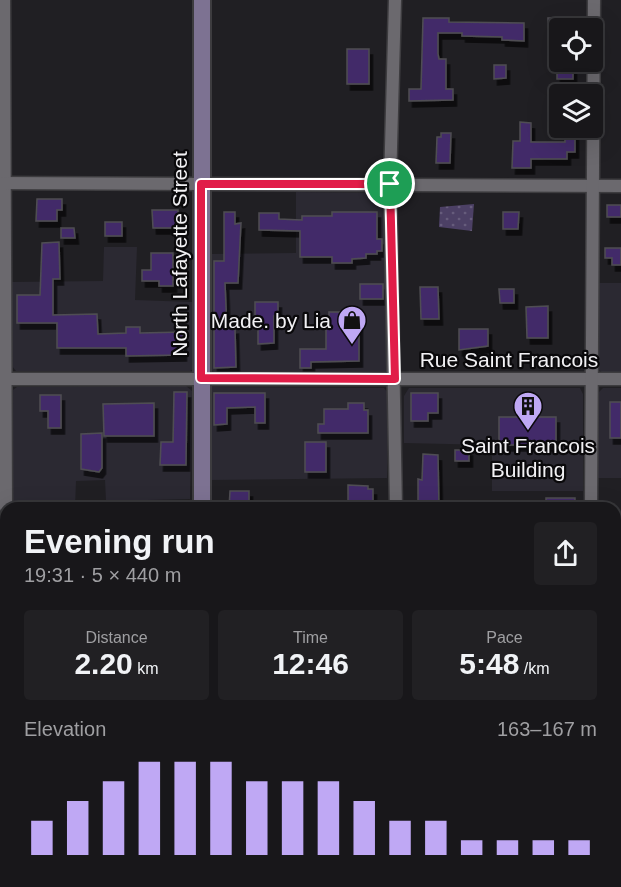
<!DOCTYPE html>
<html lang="en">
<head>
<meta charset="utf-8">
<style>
  body { margin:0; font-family:Arial,sans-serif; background:#212023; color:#f1f3f6; height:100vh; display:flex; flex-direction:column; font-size:22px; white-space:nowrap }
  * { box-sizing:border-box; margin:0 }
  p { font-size:20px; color:#9f9fa2 }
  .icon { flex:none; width:33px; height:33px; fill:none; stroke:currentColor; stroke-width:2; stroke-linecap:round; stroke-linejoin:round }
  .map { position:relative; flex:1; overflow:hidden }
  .panel { position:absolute; left:0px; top:502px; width:621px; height:386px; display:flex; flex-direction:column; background:#18171a; border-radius:18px 18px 0 0; box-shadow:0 6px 24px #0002,0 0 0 2px #363639 }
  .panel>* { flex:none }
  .controls { position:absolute; left:549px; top:18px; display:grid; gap:12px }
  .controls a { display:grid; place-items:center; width:54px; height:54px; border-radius:6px; background:#18171a; box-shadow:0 6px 24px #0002,0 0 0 2px #363639; font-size:30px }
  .pin { position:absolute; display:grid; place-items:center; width:51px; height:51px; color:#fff; margin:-26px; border:3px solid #fff; border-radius:50%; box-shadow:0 2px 6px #0007 }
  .round { display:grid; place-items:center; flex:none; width:63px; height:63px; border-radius:6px; background:#212023 }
  .head { display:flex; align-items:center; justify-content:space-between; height:102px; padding:0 24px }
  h1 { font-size:33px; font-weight:600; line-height:45px }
  .stats { display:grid; grid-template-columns:repeat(3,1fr); gap:9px; height:102px; padding:6px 24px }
  .stats div { display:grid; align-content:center; border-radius:6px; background:#212023; text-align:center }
  .stats b { font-size:30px; font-weight:600 }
  .stats small { font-size:16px; font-weight:400 }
  .stats p { font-size:16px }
  .chart { height:168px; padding:12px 24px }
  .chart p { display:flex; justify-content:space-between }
  .chart svg { width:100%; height:108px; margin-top:6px; stroke:#bfa8f4; stroke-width:6 }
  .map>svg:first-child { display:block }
</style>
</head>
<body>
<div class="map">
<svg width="621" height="887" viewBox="0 0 621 887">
  <defs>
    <pattern id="garden-dots" width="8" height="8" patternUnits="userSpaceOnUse" patternTransform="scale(1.5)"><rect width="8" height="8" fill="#4c4065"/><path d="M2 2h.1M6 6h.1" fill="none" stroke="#665c7c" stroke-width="1.8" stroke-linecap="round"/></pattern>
    <filter id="shadow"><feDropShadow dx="3.5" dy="6" stdDeviation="0" flood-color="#0009"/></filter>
  </defs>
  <rect width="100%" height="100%" fill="#201f23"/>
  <g fill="#2b2932">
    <polygon points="296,192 380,193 385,196 387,371 214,372 209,368 210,254 296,253"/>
    <polygon points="104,247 137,247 135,300 193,302 193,369 190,371 16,371 12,366 11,282 103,281"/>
    <polygon points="599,283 621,283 621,373 603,373 598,369"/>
    <polygon points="186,386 192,391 190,499 106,501 105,480 76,481 75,508 12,508 13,390 17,387"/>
    <polygon points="212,387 384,388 388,393 387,478 209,480 209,389"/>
    <polygon points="409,388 580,388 583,394 583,491 492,491 492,445 404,443 404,396"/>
    <polygon points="603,388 621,388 621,478 597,478 598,393"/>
    <rect x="210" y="882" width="87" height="5"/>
  </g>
  <polygon fill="url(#garden-dots)" points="474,204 472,231 439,227 440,207"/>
  <g fill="#422c69" stroke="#4f4e52" stroke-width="1.5" filter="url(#shadow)">
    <polygon points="423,18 449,18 449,22 524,23 524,41 502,40 502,37 462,36 462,33 438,33 438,54 439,59 446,59 446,89 453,89 453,100 409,101 409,89 421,89"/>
    <polygon points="548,18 568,18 568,28 560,28 560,52 549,52"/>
    <rect x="347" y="49" width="22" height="35"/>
    <rect x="557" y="62" width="16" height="17"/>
    <polygon points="494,65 506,65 506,78 494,79"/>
    <polygon points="520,122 531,123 531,142 565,142 565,130 575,130 575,152 567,152 567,159 531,159 531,168 512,168 513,141 520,141"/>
    <polygon points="441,133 451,133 450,163 436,163 437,137 441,137"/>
    <polygon points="37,199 62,199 62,210 57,210 57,221 36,221"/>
    <rect x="607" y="205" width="14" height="12"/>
    <polygon points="152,210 178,210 178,228 153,228"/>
    <polygon points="224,212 235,212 235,224 241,223 238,283 225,283 227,329 235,328 236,367 214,368 214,261 224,261"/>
    <polygon points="332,212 377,212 377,239 382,239 382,251 377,251 377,254 366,254 366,258 352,259 352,263 332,263 332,257 300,257 300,231 259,230 259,213 279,213 279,219 302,220 302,216 332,216"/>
    <polygon points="503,212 519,212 518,229 503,229"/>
    <rect x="105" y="222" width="17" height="14"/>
    <polygon points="61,228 74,228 75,238 61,238"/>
    <polygon points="59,242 60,279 53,279 53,315 97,314 98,334 126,333 126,327 140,327 140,333 183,332 183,355 126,356 126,348 57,348 57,323 17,323 17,295 40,295 42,243"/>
    <polygon points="605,248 621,248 621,265 612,265 612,258 605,258"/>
    <polygon points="151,253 173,253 173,286 159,286 159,281 142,281 142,270 151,270"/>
    <rect x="360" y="284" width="23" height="15"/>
    <polygon points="420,287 438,287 439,319 421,319"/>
    <polygon points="499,289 514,289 514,303 500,303"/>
    <polygon points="255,302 278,302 278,316 274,316 274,343 258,344 258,317 255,317"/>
    <polygon points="548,306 548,338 527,338 526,307"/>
    <polygon points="329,312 341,312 341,324 359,324 359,361 311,362 311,368 300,368 300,349 326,349 326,318 329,318"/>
    <polygon points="459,329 488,329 488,346 459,350"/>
    <polygon points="174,392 187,392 186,465 160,465 161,442 173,442"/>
    <polygon points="214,393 265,393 265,423 255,423 255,407 227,408 227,424 214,425"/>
    <polygon points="411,393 438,393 438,413 428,413 428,421 411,421"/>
    <polygon points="40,395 61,395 61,428 48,428 48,411 40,411"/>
    <rect x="610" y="402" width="11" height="36"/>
    <polygon points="154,403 154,436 104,436 103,404"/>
    <polygon points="348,403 364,403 364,410 368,410 368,433 318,433 318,424 324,424 324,409 348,409"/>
    <rect x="499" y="417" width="57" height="28"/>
    <polygon points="102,433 102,468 99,472 81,469 81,434"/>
    <rect x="305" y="442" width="21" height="30"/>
    <rect x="455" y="450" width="14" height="11"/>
    <polygon points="423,454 438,455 439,508 418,508 418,479 422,480"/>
    <polygon points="348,485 368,486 368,489 373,489 373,503 348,503"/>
    <polygon points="230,491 249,491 249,508 229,508"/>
    <rect x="546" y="498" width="29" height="10"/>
  </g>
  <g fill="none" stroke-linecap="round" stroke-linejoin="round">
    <g stroke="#3d3c3f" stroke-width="15">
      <g id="street">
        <polyline points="4,0 6,508"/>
        <polyline points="395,0 390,184 396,508"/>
        <polyline points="0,183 621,186"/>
        <polyline points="0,379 621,379"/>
        <polyline points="591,508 594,0"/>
        <polyline points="0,572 6,572"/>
        <polyline points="615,576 621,576"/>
        <polyline points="9,882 9,887"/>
        <polyline points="399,882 399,887"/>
        <polyline points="592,882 592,887"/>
      </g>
    </g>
    <g stroke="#3d3c3f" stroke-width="20">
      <g id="secondary">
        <polyline points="202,508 202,0"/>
        <polyline points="615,765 621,766"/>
        <polyline points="0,767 6,767"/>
        <polyline points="201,887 201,882"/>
      </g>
    </g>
    <use href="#street" stroke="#6b696e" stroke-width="12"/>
    <use href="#secondary" stroke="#7d7292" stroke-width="16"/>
  </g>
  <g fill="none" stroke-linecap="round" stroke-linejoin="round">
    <g stroke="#fff" stroke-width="12">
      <polygon id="route" points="201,184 390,184 395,379 201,378"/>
    </g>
    <use href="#route" stroke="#e11d48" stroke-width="8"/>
  </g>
  <defs>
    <g id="shop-pin" transform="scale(1.5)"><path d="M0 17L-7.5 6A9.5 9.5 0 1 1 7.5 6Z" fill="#bfa8f4" stroke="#0a090b"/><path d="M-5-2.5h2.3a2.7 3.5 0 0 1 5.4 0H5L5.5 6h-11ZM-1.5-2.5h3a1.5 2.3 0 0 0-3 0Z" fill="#111"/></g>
    <g id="building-pin" transform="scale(1.5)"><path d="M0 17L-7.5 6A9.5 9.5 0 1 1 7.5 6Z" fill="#bfa8f4" stroke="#0a090b"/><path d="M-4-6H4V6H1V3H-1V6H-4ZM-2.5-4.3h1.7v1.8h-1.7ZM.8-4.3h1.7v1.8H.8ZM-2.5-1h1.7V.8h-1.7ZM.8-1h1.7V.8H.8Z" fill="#111"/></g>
  </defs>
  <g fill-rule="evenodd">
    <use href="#shop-pin" x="352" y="320"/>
    <use href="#building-pin" x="528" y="406"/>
  </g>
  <g text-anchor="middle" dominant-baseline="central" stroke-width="4.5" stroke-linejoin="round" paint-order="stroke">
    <g font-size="21" fill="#f2f1f4" stroke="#0a090b">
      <text transform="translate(179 254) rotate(-90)">North Lafayette Street</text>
      <text x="509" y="359">Rue Saint Francois</text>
    </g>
    <g font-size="21" fill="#f2f1f4" stroke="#0a090b" text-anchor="end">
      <text x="331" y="320">Made. by Lia</text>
      <text x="528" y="445" text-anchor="middle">Saint Francois<tspan x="528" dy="24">Building</tspan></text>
    </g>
  </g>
</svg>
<div class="controls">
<a><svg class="icon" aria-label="locate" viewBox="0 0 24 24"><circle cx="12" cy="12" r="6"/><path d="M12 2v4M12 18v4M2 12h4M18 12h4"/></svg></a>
<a><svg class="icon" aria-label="layers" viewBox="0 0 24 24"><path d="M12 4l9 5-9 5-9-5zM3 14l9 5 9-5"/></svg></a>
</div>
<div class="pin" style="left:390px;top:184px;background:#1e9e55"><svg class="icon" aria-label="arrive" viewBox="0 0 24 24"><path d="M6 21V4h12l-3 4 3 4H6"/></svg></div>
<section class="panel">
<div class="head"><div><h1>Evening run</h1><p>19:31 · 5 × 440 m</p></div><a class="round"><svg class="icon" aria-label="share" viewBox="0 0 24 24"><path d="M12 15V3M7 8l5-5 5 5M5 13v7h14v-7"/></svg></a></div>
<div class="stats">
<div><p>Distance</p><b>2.20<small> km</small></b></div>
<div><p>Time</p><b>12:46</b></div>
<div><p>Pace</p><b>5:48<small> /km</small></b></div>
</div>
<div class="chart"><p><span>Elevation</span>163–167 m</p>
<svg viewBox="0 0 160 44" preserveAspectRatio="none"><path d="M5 44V30M15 44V22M25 44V14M35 44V6M45 44V6M55 44V6M65 44V14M75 44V14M85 44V14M95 44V22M105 44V30M115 44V30M125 44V38M135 44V38M145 44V38M155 44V38"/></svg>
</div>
</section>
</div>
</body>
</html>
